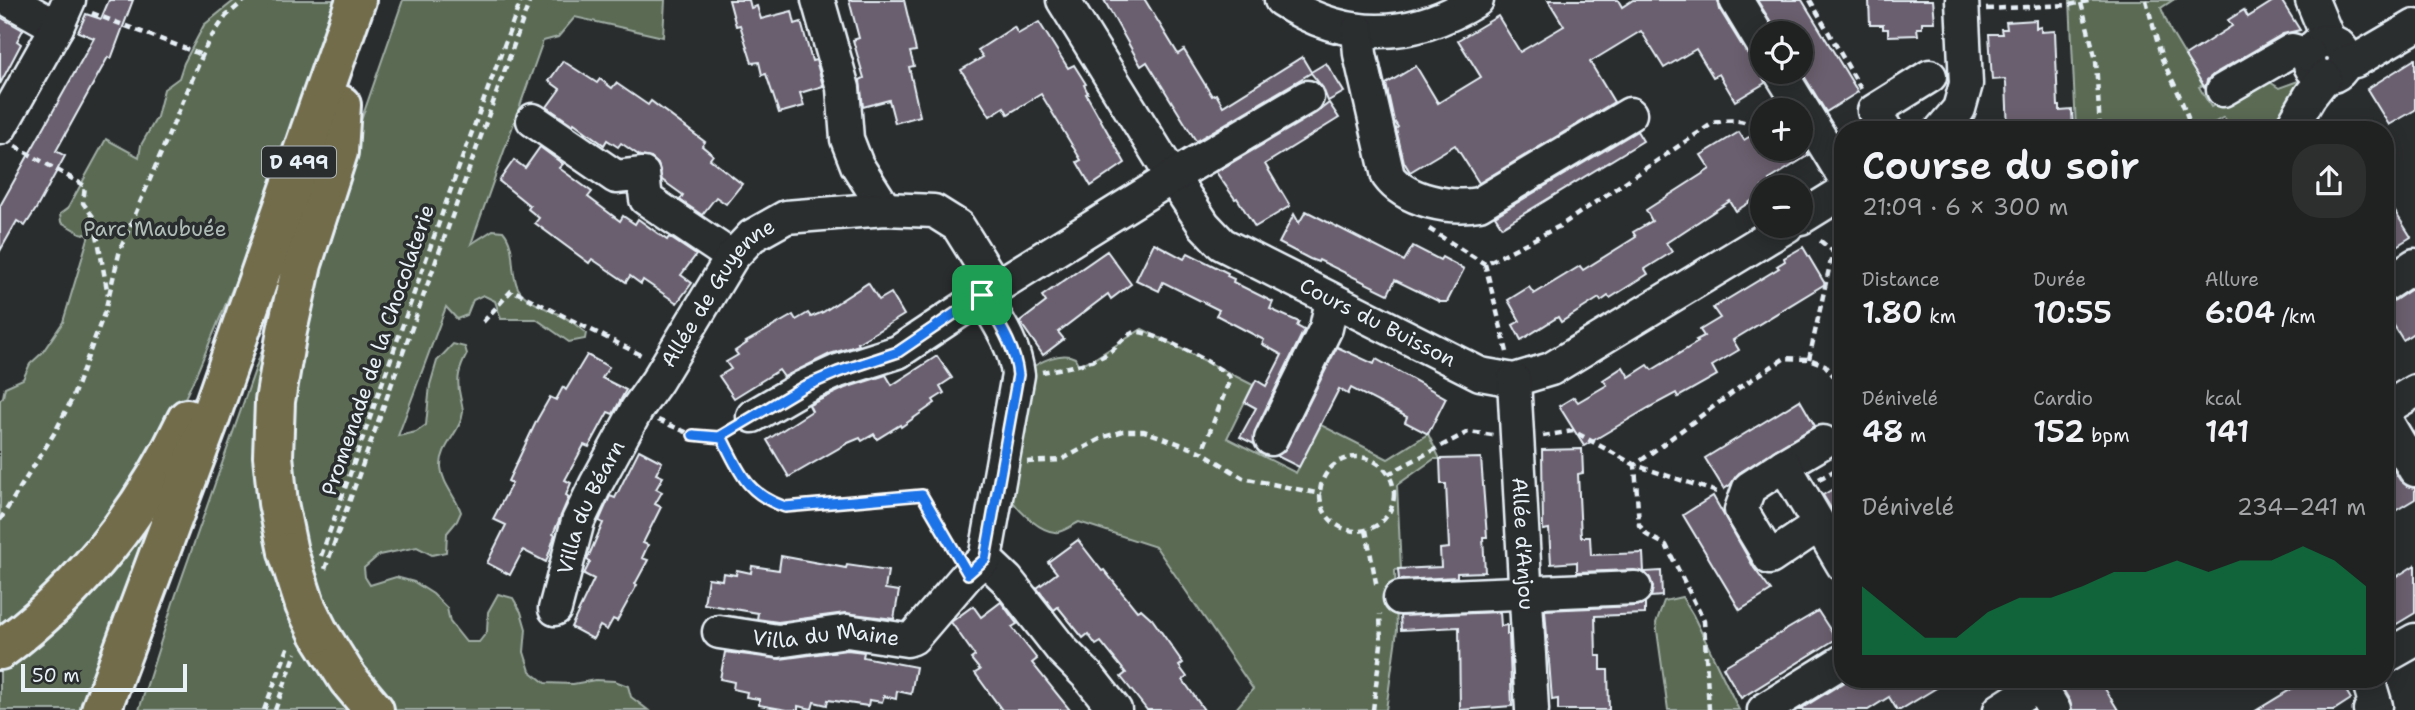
<!DOCTYPE html>
<html lang="fr">
<head>
<meta charset="utf-8">
<style>
  body { margin:0; font-family:"Shantell Sans",sans-serif; background:#2d2f2f; color:#f1f3f6; height:100vh; display:flex; flex-direction:column; font-size:26px; white-space:nowrap }
  * { box-sizing:border-box; margin:0 }
  p { font-size:23px; color:#a2a4a5 }
  .icon { flex:none; width:38px; height:38px; fill:none; stroke:currentColor; stroke-width:2; stroke-linecap:round; stroke-linejoin:round }
  .map { position:relative; flex:1; overflow:hidden }
  .side { position:absolute; left:1834px; top:121px; width:560px; height:567px; display:flex; flex-direction:column; background:#202222; border-radius:28px; box-shadow:0 4px 18px #0003,0 0 0 2px #3d3f40 }
  .side>* { flex:none }
  .tools { position:absolute; left:1750px; top:21px; display:grid; gap:14px }
  .tools a { display:grid; place-items:center; width:63px; height:63px; border-radius:50%; background:#202222; box-shadow:0 4px 18px #0003,0 0 0 2px #3d3f40; font-size:35px }
  .scale { position:absolute; left:21px; bottom:18px; width:166px; box-sizing:border-box; padding-left:7px; border:4px solid #e8f1f8; border-top:0; font-size:19px; line-height:24px; white-space:nowrap; color:#e8f1f8; -webkit-text-stroke:5px #2a2d2e; paint-order:stroke }
  .pin { position:absolute; display:grid; place-items:center; width:60px; height:60px; color:#fff; margin:-30px; border-radius:14px; box-shadow:0 4px 10px #0006 }
  .round { display:grid; place-items:center; flex:none; width:74px; height:74px; border-radius:28px; background:#2d2f2f }
  .headline { display:flex; align-items:center; justify-content:space-between; height:119px; padding:0 28px }
  h1 { font-size:38px; font-weight:600; line-height:52px }
  .metrics { display:grid; grid-template-columns:repeat(3,1fr); gap:10px; height:119px; padding:7px 28px }
  .metrics div { display:grid; align-content:center }
  .metrics b { font-size:30px; font-weight:600 }
  .metrics small { font-size:19px; font-weight:400 }
  .metrics p { font-size:19px }
  .chart { height:196px; padding:14px 28px }
  .chart p { display:flex; justify-content:space-between }
  .chart svg { width:100%; height:126px; margin-top:7px; fill:#0b8043; opacity:.7 }
  .map>svg:first-child { display:block }
</style>
</head>
<body>
<div class="map">
<svg width="2415" height="710" viewBox="0 0 2415 710">
  <rect width="100%" height="100%" fill="#2a2d2e"/>
  <filter id="ink" filterUnits="userSpaceOnUse"><feTurbulence type="fractalNoise" baseFrequency=".0143" numOctaves="2"/><feDisplacementMap in="SourceGraphic" scale="14" xChannelSelector="R" yChannelSelector="G"/><feConvolveMatrix kernelMatrix="1 2 1 2 8 2 1 2 1" color-interpolation-filters="sRGB"/></filter>
  <g filter="url(#ink)">
    <g fill="#5a6a53" stroke="#a1aea6" stroke-width="2">
      <polygon points="235,0 348,0 251,244 196,375 172,425 84,553 0,630 0,400 3,397 5,387 23,379 30,364 42,353 63,322 89,235 80,233 61,222 60,214 68,208 106,139 139,157 141,145 157,117 164,89 179,78 184,63 204,25"/>
      <path d="M403 0H665L663 37 575 17 558 37 543 41 471 244 493 230 503 231C517 247 509 270 518 288 526 303 550 309 564 317 572 321 579 327 586 333L585 339 569 342 536 319H501L495 301 483 295 473 300 467 315 457 319 446 307 398 436 416 432 426 425 430 385 437 361 453 344 465 347 467 354C459 369 456 379 460 396 461 401 463 407 463 412 461 432 440 446 441 467 442 483 456 497 461 512L457 521 447 533 446 552 432 555 417 547 379 555 364 568 365 577 370 585 396 577 414 582 433 594 447 608 450 622 466 642H479L487 632 488 612 498 594 513 598 521 612 526 629 524 652 530 671 545 683 573 684 595 680 615 681 628 686 631 697 648 710H139L173 603 269 330 291 501 288 387 355 138Z"/>
      <polygon points="2070,0 2173,0 2161,8 2171,32 2203,85 2199,87 2211,107 2265,79 2279,88 2298,81 2300,87 2273,129 2227,129 2230,127 2224,117 2214,123 2217,129 2076,129"/>
      <path d="M1142 329 1253 385 1227 438 1296 473 1321 425 1388 459 1428 434 1440 459H1434L1397 485 1401 569 1395 570 1397 630 1386 710H1235L1253 689 1156 547 1079 522C1073 525 1064 531 1058 532 1042 534 1019 511 1011 499L1034 366C1046 359 1063 352 1075 358L1078 364 1092 360Z"/>
      <polygon points="168,475 128,614 82,710 0,710 0,659"/>
      <polygon points="1682,597 1693,615 1739,710 1668,710 1656,623 1664,601"/>
    </g>
    <g fill="#6b5f6e" stroke="#e8f1f8" stroke-width="2">
      <polygon points="109,0 133,0 111,59 108,57 56,151 65,156 36,209 25,226 17,221 0,251 0,206 94,38 78,32 86,14 101,19"/>
      <polygon points="729,0 749,0 751,8 757,6 761,19 792,11 795,24 801,22 812,61 816,60 823,86 800,93 804,106 779,113 766,74 762,75 759,62 752,63 740,25 736,26"/>
      <polygon points="849,0 904,0 916,51 910,52 914,66 909,67 920,116 895,123 889,100 863,107 860,80 864,78 853,40 859,38"/>
      <polygon points="1104,0 1145,0 1178,54 1184,50 1212,96 1216,94 1223,106 1302,57 1311,72 1326,63 1344,92 1328,101 1323,88 1311,73 1196,141 1147,62 1141,66"/>
      <polygon points="1548,0 1618,0 1622,7 1633,0 1718,0 1720,10 1746,52 1762,64 1762,73 1765,83 1735,101 1719,74 1713,77 1696,49 1664,68 1641,31 1590,62 1614,102 1479,183 1455,145 1410,172 1404,162 1396,129 1398,127 1394,121 1386,84 1416,66 1438,103 1481,77 1458,40 1498,16 1520,52 1564,26"/>
      <polygon points="1757,0 1802,0 1858,92 1826,112 1801,71 1801,33 1778,33"/>
      <polygon points="1869,0 1933,0 1935,22 1922,22 1922,28 1917,28 1918,35 1888,36 1888,29 1883,29 1883,25 1870,25"/>
      <polygon points="2275,0 2281,0 2300,30 2283,34 2214,74 2207,80 2205,88 2185,56 2232,26 2228,20 2244,10 2248,17"/>
      <polygon points="0,17 23,30 17,41 21,44 0,84"/>
      <polygon points="2036,20 2036,28 2041,27 2041,32 2055,31 2058,106 2060,106 2060,111 2072,110 2073,130 2008,130 2006,83 2005,79 1992,80 1989,34 2002,34 2001,29 2007,29 2006,22"/>
      <polygon points="1039,22 1068,68 1074,65 1086,84 1084,85 1088,93 1086,94 1125,163 1091,186 1077,162 1081,160 1041,94 1008,114 1004,107 990,116 961,70 983,57 978,50 1014,27 1018,34"/>
      <polygon points="2415,59 2415,110 2389,125 2367,89"/>
      <polygon points="563,61 597,83 600,79 612,88 616,83 648,105 651,101 705,142 702,146 713,155 710,159 742,184 726,204 716,197 702,215 680,200 683,195 662,180 658,164 651,158 640,156 621,143 618,147 607,140 604,145 574,123 573,125 547,107 560,89 549,81"/>
      <polygon points="1329,103 1339,118 1265,164 1290,206 1255,227 1237,198 1235,199 1216,172 1316,113"/>
      <polygon points="1762,129 1762,149 1805,149 1809,155 1769,180 1774,187 1762,187 1762,194 1736,211 1730,201 1666,243 1672,252 1645,269 1648,274 1610,298 1608,296 1601,301 1599,298 1561,322 1558,317 1521,340 1513,325 1520,321 1508,300 1529,287 1534,294 1580,266 1583,270 1636,237 1633,232 1652,221 1646,210 1710,169 1701,155 1739,132 1744,140"/>
      <polygon points="1637,131 1643,141 1502,227 1495,216"/>
      <polygon points="540,147 563,164 559,168 592,192 588,197 620,221 623,216 635,224 638,219 667,240 669,237 696,255 681,275 692,283 677,303 643,280 641,284 630,276 626,282 592,259 589,263 535,223 539,218 528,209 530,206 499,181 514,160 525,168"/>
      <polygon points="2385,196 2411,237 2385,253"/>
      <polygon points="1306,211 1404,261 1413,246 1440,260 1442,257 1464,269 1447,302 1440,302 1395,280 1388,294 1319,260 1318,262 1310,259 1279,243 1294,214 1299,223"/>
      <polygon points="1154,243 1184,259 1188,253 1228,273 1227,276 1234,279 1233,282 1273,302 1270,309 1299,322 1297,326 1304,330 1255,431 1254,444 1240,437 1256,408 1245,402 1256,380 1266,386 1282,355 1262,344 1264,340 1216,315 1219,310 1163,282 1159,291 1136,280"/>
      <polygon points="1803,247 1825,284 1733,340 1739,350 1712,366 1717,375 1678,397 1676,393 1648,408 1584,446 1559,406 1574,397 1578,402 1607,385 1603,380 1623,367 1629,377 1648,365 1652,370 1698,342 1696,340 1704,336 1700,330 1720,318 1713,308 1779,268 1777,266 1785,261 1784,258"/>
      <polygon points="1107,251 1131,284 1111,299 1108,294 1058,332 1064,339 1043,355 1020,322 1046,302 1042,296"/>
      <polygon points="868,283 879,300 891,293 904,315 858,343 859,345 830,354 784,377 779,370 734,398 719,376 731,369 726,362 738,355 735,351 747,343 746,342 793,315 796,320 808,313 811,317 823,312"/>
      <polygon points="2415,287 2415,332 2403,340 2385,311 2385,303 2395,300"/>
      <polygon points="1337,347 1374,364 1376,359 1446,398 1428,434 1405,422 1407,417 1351,388 1348,394 1339,389 1299,467 1277,456 1287,447"/>
      <polygon points="587,355 609,367 602,378 626,390 613,414 608,412 589,447 584,445 565,480 571,483 566,495 569,497 553,534 555,535 546,562 523,550 510,575 487,563 506,525 493,519 512,483 508,481 537,420 550,397 556,400 563,387 566,390"/>
      <polygon points="937,356 952,378 940,386 944,393 933,400 935,403 901,427 900,425 877,439 874,434 862,441 860,438 848,443 789,477 767,440 812,411 809,405 845,388 886,375 892,385"/>
      <polygon points="1800,400 1815,426 1739,473 1730,485 1724,489 1705,458"/>
      <polygon points="1582,449 1583,473 1578,474 1581,537 1590,537 1591,555 1643,553 1644,572 1634,570 1577,572 1577,562 1551,564 1549,529 1543,530 1542,450"/>
      <polygon points="639,450 662,462 656,474 663,477 656,489 662,492 655,504 661,507 643,543 648,545 642,558 648,560 635,584 637,585 617,621 613,619 607,630 600,626 593,639 571,627 594,579 584,574 590,562 587,560 603,523 599,521 610,496 615,498"/>
      <polygon points="2385,456 2400,480 2407,486 2415,488 2415,499 2385,517"/>
      <polygon points="1481,458 1487,537 1483,537 1485,572 1457,573 1457,577 1399,580 1398,569 1441,567 1440,549 1449,548 1446,484 1441,484 1440,459"/>
      <polygon points="1843,483 1843,528 1823,495"/>
      <polygon points="1713,496 1754,568 1771,591 1740,610 1683,515"/>
      <polygon points="1078,540 1102,571 1104,570 1137,611 1141,609 1152,619 1183,663 1179,666 1187,677 1183,680 1204,710 1147,710 1121,677 1126,673 1101,642 1096,645 1088,634 1083,638 1058,607 1054,610 1037,588 1057,573 1048,562"/>
      <polygon points="781,556 846,568 847,565 888,571 885,589 899,591 894,619 845,613 778,622 757,619 758,613 704,604 708,578 722,580 723,573 736,575 737,570 751,573 752,566 779,570"/>
      <polygon points="2415,565 2415,613 2385,631 2385,584"/>
      <polygon points="1661,571 1662,596 1651,597 1653,587 1650,578 1644,572"/>
      <polygon points="1001,602 1017,624 1012,627 1037,659 1032,663 1070,710 1002,710 975,673 980,670 971,659 975,656 951,622 973,606 981,617"/>
      <polygon points="1645,603 1645,614 1595,616 1596,656 1601,656 1601,670 1608,670 1609,710 1558,710 1558,699 1552,700 1545,610 1636,606"/>
      <polygon points="1818,611 1836,639 1741,698 1723,667"/>
      <polygon points="1500,612 1501,626 1507,625 1507,634 1509,634 1512,706 1460,710 1459,627 1401,630 1400,616"/>
      <polygon points="847,650 864,652 863,657 916,667 911,694 897,691 896,699 884,696 882,702 869,700 868,706 828,700 827,705 814,702 812,709 798,706 798,710 787,710 759,705 759,699 746,697 747,692 733,689 734,682 720,679 725,652 780,659"/>
      <polygon points="1849,679 1951,679 1900,710 1897,710 1889,697 1868,710 1799,710"/>
      <polygon points="2057,679 2099,679 2118,710 2072,710 2070,701"/>
      <polygon points="2308,679 2339,679 2351,699 2334,710 2257,710"/>
    </g>
    <g fill="none" stroke-linecap="round" stroke-linejoin="round">
      <g stroke="#e8f1f8" stroke-width="37">
        <g id="minor">
          <polyline points="9,0 57,27"/>
          <polyline points="818,0 843,88 847,139 857,165 885,209"/>
          <path id="s1" d="M1063 0 1173 178 1204 225 1222 244 1480 374 1514 380 1551 369 1787 226"/>
          <path d="M1281 0C1346 43 1412 40 1477 0"/>
          <polyline points="1736,0 1762,43"/>
          <polyline points="2312,0 2329,41"/>
          <path d="M1358 30 1360 54 1388 176C1406 201 1450 209 1479 204L1630 114"/>
          <circle cx="2327" cy="59" r="18"/>
          <polyline points="2345,62 2355,61 2415,26"/>
          <polyline points="1780,72 1843,175"/>
          <polyline points="2223,90 2292,50 2309,55"/>
          <polyline points="533,120 616,177 643,174 646,199 732,257"/>
          <polyline points="0,128 57,27 69,0"/>
          <polyline points="1886,130 1874,111 1930,76"/>
          <polyline points="1941,130 1959,109 1966,84 1962,0"/>
          <polyline points="2290,130 2310,96 2325,77"/>
          <polyline points="1801,218 1843,192"/>
          <polyline points="2385,285 2415,265"/>
          <path d="M982 295C997 320 1015 345 1018 375L985 559"/>
          <path id="s2" d="M1514 380 1532 710"/>
          <polyline points="2385,409 2415,391"/>
          <polyline points="753,416 803,387 838,371 898,352 996,287 1192,165 1307,97"/>
          <polyline points="2385,419 2415,470"/>
          <polyline points="1271,439 1326,328 1332,301"/>
          <polyline points="1784,465 1823,442"/>
          <polyline points="1819,525 1770,558 1741,510 1749,488 1784,465 1843,565"/>
          <polyline points="985,559 1007,580 1062,650 1089,677 1115,710"/>
          <polyline points="1400,598 1635,588"/>
          <path id="s3" d="M555 609 578 521 596 484 637 409 657 381 732 257 752 236 786 217 885 209 934 211 958 226 996 287"/>
          <path id="s4" d="M719 632 778 641 847 631 907 640 913 638 968 574 985 559"/>
          <polyline points="2385,657 2415,640"/>
          <polyline points="2368,679 2376,706 2370,710"/>
          <polyline points="1764,710 1843,661"/>
          <polyline points="2000,710 2039,685 2054,710"/>
        </g>
      </g>
      <g stroke="#e8f1f8" stroke-width="44">
        <g id="highway">
          <polyline points="288,552 278,503 273,456 275,401 287,331 302,264 338,152 341,105"/>
          <polyline points="319,633 348,679 374,710"/>
          <path d="M0 650C81 590 144 510 187 419"/>
          <polyline points="101,710 208,423 356,0"/>
        </g>
      </g>
      <g stroke="#e8f1f8" stroke-width="4.5" stroke-dasharray="7 5" stroke-linecap="butt">
        <polyline points="1810,0 1861,89"/>
        <polyline points="2146,0 2162,59 2178,92 2192,128 2196,130"/>
        <polyline points="2081,3 2096,60 2100,130"/>
        <polyline points="1986,9 2069,5 2093,0"/>
        <polyline points="92,13 202,55"/>
        <polyline points="15,146 85,186 83,203 94,218 108,295"/>
        <polyline points="1429,229 1485,264"/>
        <polyline points="483,322 512,290 643,356"/>
        <path d="M1507 352 1485 264 1560 226 1713 123C1731 119 1742 119 1758 128L1762 125"/>
        <polyline points="1809,359 1833,251 1818,239"/>
        <path d="M1042 372C1063 368 1092 364 1110 352 1119 346 1124 334 1136 332 1150 330 1218 365 1229 376L1230 379 1202 452"/>
        <polyline points="658,420 693,435"/>
        <path d="M732 429 719 437 693 435 722 438C740 472 745 493 785 507L922 495 956 553"/>
        <polyline points="1543,436 1573,431 1635,465 1720,493"/>
        <circle cx="1357" cy="494" r="37"/>
        <polyline points="1027,462 1061,460 1104,437 1123,431 1144,431 1202,452 1243,478 1321,494"/>
        <polyline points="1388,474 1468,432 1493,435"/>
        <polyline points="1819,479 1843,466"/>
        <polyline points="0,520 55,432 72,399 105,311 120,250 208,42 226,16 245,0"/>
        <polyline points="1366,530 1377,588"/>
        <polyline points="321,556 453,183 521,0"/>
        <polyline points="325,569 530,0"/>
        <polyline points="264,710 290,643"/>
        <polyline points="275,710 296,653"/>
        <polyline points="1373,710 1381,644 1380,614"/>
        <polyline points="1709,710 1704,621 1666,545 1647,535 1639,525 1635,465 1740,387 1785,358 1809,359 1825,365 1843,388"/>
      </g>
      <use href="#minor" stroke="#2a2d2e" stroke-width="32"/>
      <use href="#highway" stroke="#726c4b" stroke-width="38"/>
      <g stroke="#e8f1f8" stroke-width="44" stroke-linecap="butt">
        <polyline id="highway-bridge" points="288,552 305,605 319,633"/>
      </g>
      <use href="#highway-bridge" stroke="#726c4b" stroke-width="38"/>
    </g>
  </g>
  <g fill="none" stroke-linecap="round" stroke-linejoin="round" filter="url(#ink)">
    <g stroke="#fff" stroke-width="14">
      <path id="route" d="M982 295C997 321 1015 345 1018 375L985 559 968 574 922 495 785 507C745 493 740 472 722 438L693 435 719 437 803 387 838 372 898 352Z"/>
    </g>
    <use href="#route" stroke="#1a73e8" stroke-width="9"/>
  </g>
  <g text-anchor="middle" dominant-baseline="central" stroke-width="7" stroke-linejoin="round" paint-order="stroke">
    <rect fill="#2a2d2e" stroke="#afb6bb" stroke-width="2" x="262" y="146.5" width="74" height="31" rx="5"/>
    <g font-size="19" font-weight="bold" fill="#e8f1f8">
      <text x="299" y="162">D 499</text>
    </g>
    <g font-size="21" fill="#afbbb6" stroke="#2a2d2e">
      <text x="155" y="229">Parc Maubuée</text>
    </g>
    <g font-size="21" fill="#e8f1f8" stroke="#2a2d2e">
      <text stroke="none"><textPath href="#s3" startOffset="360">Allée de Guyenne</textPath></text>
      <text stroke="none"><textPath href="#s1" startOffset="466">Cours du Buisson</textPath></text>
      <text transform="translate(378 350) rotate(-71)">Promenade de la Chocolaterie</text>
      <text stroke="none"><textPath href="#s3" startOffset="108">Villa du Béarn</textPath></text>
      <text stroke="none"><textPath href="#s2" startOffset="164">Allée d'Anjou</textPath></text>
      <text stroke="none"><textPath href="#s4" startOffset="108">Villa du Maine</textPath></text>
    </g>
  </g>
</svg>
<div class="tools">
<a><svg class="icon" aria-label="locate" viewBox="0 0 24 24"><circle cx="12" cy="12" r="6"/><path d="M12 2v4M12 18v4M2 12h4M18 12h4"/></svg></a>
<a>+</a>
<a>−</a>
</div>
<div class="scale">50 m</div>
<div class="pin" style="left:982px;top:295px;background:#1e9e55"><svg class="icon" aria-label="arrive" viewBox="0 0 24 24"><path d="M6 21V4h12l-3 4 3 4H6"/></svg></div>
<section class="side">
<div class="headline"><div><h1>Course du soir</h1><p>21:09 · 6 × 300 m</p></div><a class="round"><svg class="icon" aria-label="share" viewBox="0 0 24 24"><path d="M12 15V3M7 8l5-5 5 5M5 13v7h14v-7"/></svg></a></div>
<div class="metrics">
<div><p>Distance</p><b>1.80<small> km</small></b></div>
<div><p>Durée</p><b>10:55</b></div>
<div><p>Allure</p><b>6:04<small> /km</small></b></div>
</div>
<div class="metrics">
<div><p>Dénivelé</p><b>48<small> m</small></b></div>
<div><p>Cardio</p><b>152<small> bpm</small></b></div>
<div><p>kcal</p><b>141</b></div>
</div>
<div class="chart"><p><span>Dénivelé</span>234–241 m</p>
<svg viewBox="0 0 160 44" preserveAspectRatio="none"><path d="M0 44V20L10 29L20 38L30 38L40 29L50 24L60 24L70 20L80 15L90 15L100 11L110 15L120 11L130 11L140 6L150 11L160 20V44z"/></svg>
</div>
</section>
</div>
</body>
</html>
